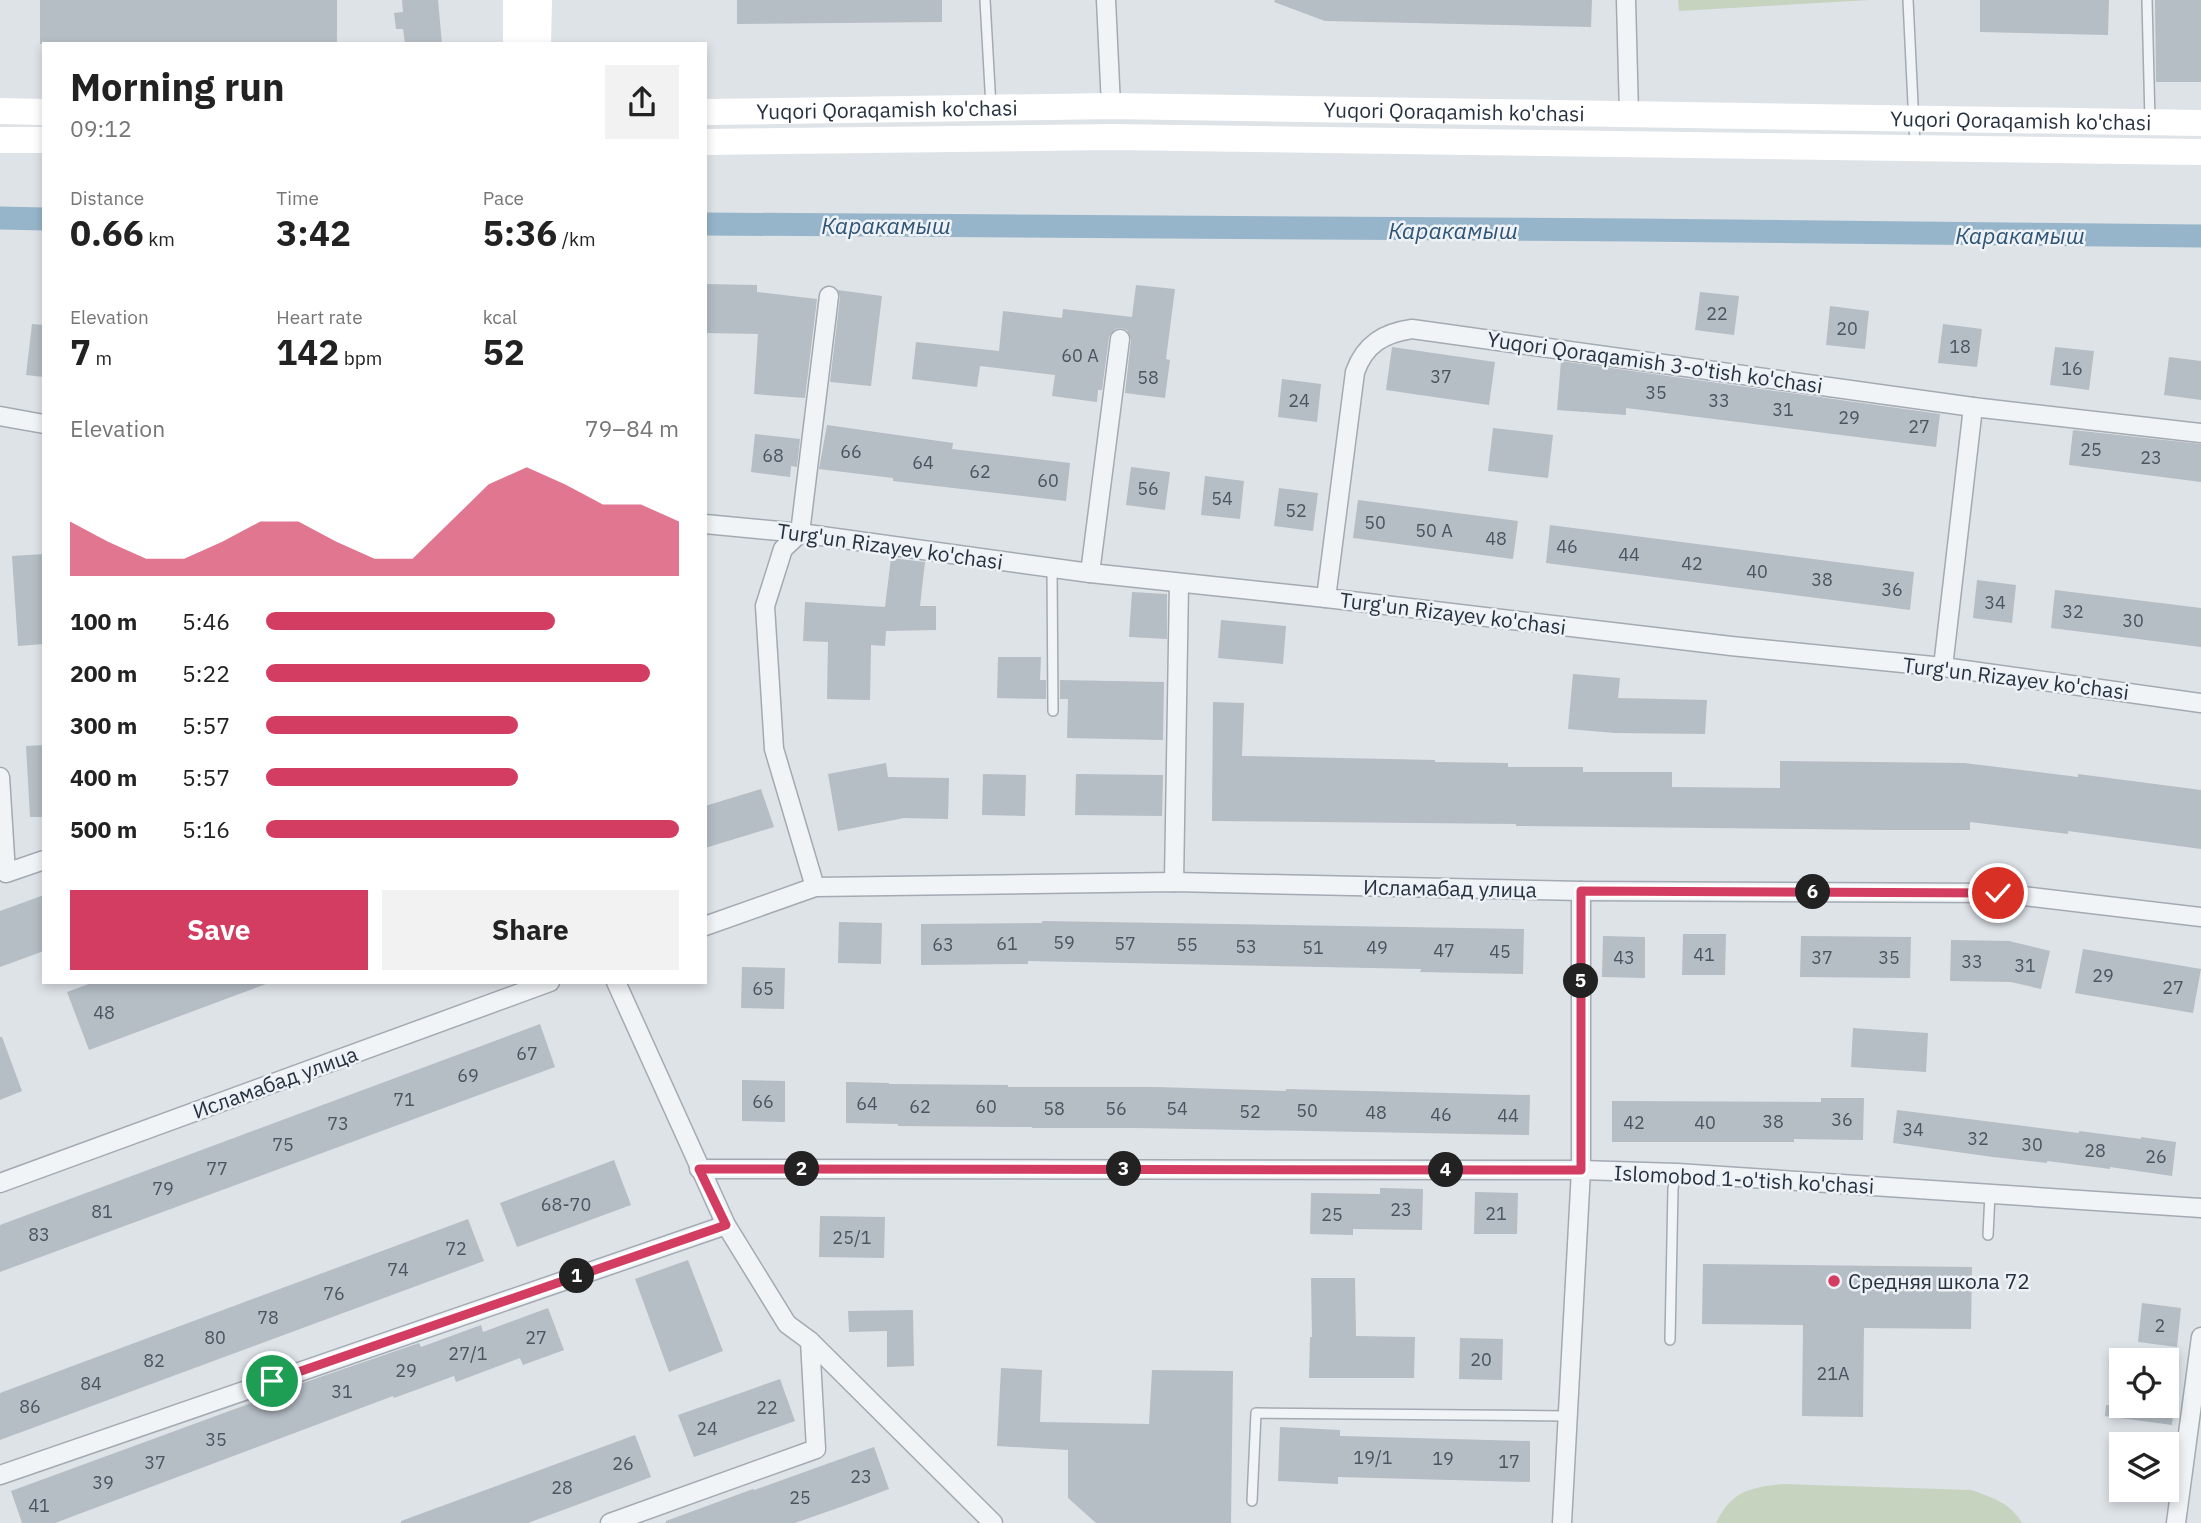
<!DOCTYPE html>
<html lang="en">
<head>
<meta charset="utf-8">
<style>
  body { margin:0; font-family:"IBM Plex Sans",sans-serif; background:#f2f2f2; color:#222; height:100vh; display:flex; flex-direction:column; font-size:26px; white-space:nowrap }
  * { box-sizing:border-box; margin:0 }
  p { font-size:23px; color:#767676 }
  .icon { flex:none; width:38px; height:38px; fill:none; stroke:currentColor; stroke-width:2; stroke-linecap:round; stroke-linejoin:round }
  .map { position:relative; flex:1; overflow:hidden }
  .details { position:absolute; left:42px; top:42px; width:665px; height:942px; display:flex; flex-direction:column; background:#fff; border-radius:0px; box-shadow:0 4px 10px #0003 }
  .details>* { flex:none }
  .fabs { position:absolute; left:2109px; top:1348px; display:grid; gap:14px }
  .fabs a { display:grid; place-items:center; width:70px; height:70px; border-radius:0px; background:#fff; box-shadow:0 4px 10px #0003; font-size:35px }
  .pin { position:absolute; display:grid; place-items:center; width:60px; height:60px; color:#fff; margin:-30px; border:4px solid #fff; border-radius:50%; box-shadow:0 2px 7px #0007 }
  .km { position:absolute; width:35px; height:35px; margin:-18px; border-radius:50%; background:#222; color:#fff; font-size:19px; line-height:35px; text-align:center }
  .round { display:grid; place-items:center; flex:none; width:74px; height:74px; border-radius:0px; background:#f2f2f2 }
  .head { display:flex; align-items:center; justify-content:space-between; height:119px; padding:0 28px }
  h1 { font-size:38px; font-weight:800; line-height:52px }
  .stats { display:grid; grid-template-columns:repeat(3,1fr); gap:10px; height:119px; padding:7px 28px }
  .stats div { display:grid; align-content:center }
  .stats b { font-size:35px; font-weight:800 }
  .stats small { font-size:19px; font-weight:400 }
  .stats p { font-size:19px }
  .chart { height:196px; padding:14px 28px }
  .chart p { display:flex; justify-content:space-between }
  .chart svg { width:100%; height:126px; margin-top:7px; fill:#d43d62; opacity:.7 }
  .action { display:flex; gap:14px; margin-top:auto; padding:14px 28px }
  .action a { flex:1; height:80px; border-radius:0px; background:#d43d62; color:#fff; font-size:28px; font-weight:800; line-height:80px; text-align:center }
  .action a+a { background:#f2f2f2; color:#222 }
  ul { padding:0 28px; list-style:none; font-size:23px }
  li { display:grid; grid-template-columns:112px 84px 1fr; align-items:center; height:52px }
  li i { height:18px; border-radius:9px; background:#d43d62 }
  .map>svg:first-child { display:block }
</style>
</head>
<body>
<div class="map">
<svg width="2201" height="1523" viewBox="0 0 2201 1523">
  <rect width="100%" height="100%" fill="#dee3e8"/>
  <g fill="#c6d3bf">
    <polygon points="1678,0 1870,0 1679,11"/>
    <path d="M1782 1484 1971 1490C1991 1497 2011 1503 2022 1523H1716C1732 1491 1748 1488 1782 1484Z"/>
  </g>
  <g fill="none" stroke-linecap="round" stroke-linejoin="round">
    <g stroke="#97b5ca" stroke-width="23">
      <polyline points="0,218 44,219"/>
      <polyline points="705,224 1635,230 2201,236"/>
    </g>
  </g>
  <g fill="#b5bdc5">
    <rect x="40" y="0" width="297" height="44"/>
    <polygon points="402,0 438,0 442,44 405,44 403,29 396,29 394,13 403,12"/>
    <polygon points="737,0 942,0 942,22 737,24"/>
    <polygon points="1275,0 1592,0 1591,27 1325,21 1274,2"/>
    <polygon points="1980,0 2109,0 2108,35 1980,32"/>
    <polygon points="2155,0 2201,0 2201,82 2156,82"/>
    <polygon points="705,284 757,285 757,292 817,299 805,398 754,394 758,334 705,333"/>
    <polygon points="1136,285 1175,289 1166,359 1170,360 1165,398 1125,393 1131,340 1127,330 1121,328 1115,329 1109,337 1102,390 1098,390 1097,402 1052,396 1055,375 980,366 977,387 912,379 916,342 999,351 1003,311 1062,318 1063,309 1132,317"/>
    <polygon points="838,290 882,296 871,386 830,382 840,297"/>
    <polygon points="1700,292 1739,296 1734,335 1695,330"/>
    <polygon points="1830,306 1869,311 1865,349 1826,345"/>
    <polygon points="32,324 44,325 44,377 26,375"/>
    <polygon points="1943,324 1982,329 1977,367 1938,363"/>
    <polygon points="1392,347 1495,362 1489,405 1386,390"/>
    <polygon points="2055,347 2094,351 2089,390 2050,385"/>
    <polygon points="2169,357 2201,361 2201,400 2164,395"/>
    <polygon points="1561,361 1940,414 1936,447 1626,408 1626,415 1557,410"/>
    <polygon points="1282,379 1321,384 1317,422 1278,417"/>
    <polygon points="827,425 953,443 952,449 1070,463 1066,501 893,481 893,478 819,469"/>
    <polygon points="1493,428 1553,435 1548,478 1488,471"/>
    <polygon points="2073,430 2201,444 2201,482 2069,465"/>
    <polygon points="755,434 800,439 797,467 791,466 790,477 751,472"/>
    <polygon points="1131,467 1170,472 1165,510 1126,505"/>
    <polygon points="1205,476 1244,481 1240,519 1201,515"/>
    <polygon points="1279,488 1318,493 1313,531 1274,526"/>
    <polygon points="1358,500 1518,521 1513,559 1353,538"/>
    <polygon points="1550,525 1914,572 1910,610 1546,563"/>
    <polygon points="44,554 44,644 18,646 12,556"/>
    <polygon points="891,558 925,562 920,606 936,606 936,630 886,631 885,646 871,645 870,700 827,699 828,642 803,641 805,602 885,607"/>
    <polygon points="1977,580 2016,585 2012,623 1973,618"/>
    <polygon points="2055,590 2201,608 2201,647 2051,628"/>
    <polygon points="1132,592 1167,594 1167,639 1129,637"/>
    <polygon points="1221,620 1286,626 1283,664 1218,658"/>
    <polygon points="998,657 1041,657 1040,680 1046,680 1046,699 997,698"/>
    <polygon points="1573,674 1620,678 1618,698 1707,700 1705,734 1615,733 1568,729"/>
    <polygon points="1060,680 1164,682 1163,740 1067,738 1068,699 1060,699"/>
    <polygon points="1213,702 1244,703 1242,756 1435,760 1435,762 1508,763 1508,767 1583,767 1583,772 1672,772 1672,787 1780,788 1780,761 1964,763 2078,777 2078,774 2201,790 2201,849 2068,831 2068,834 1970,822 1970,830 1886,830 1516,826 1516,824 1212,821"/>
    <polygon points="44,745 44,817 30,817 26,746"/>
    <polygon points="886,763 888,777 949,778 948,819 904,818 838,831 828,774"/>
    <polygon points="983,774 1026,775 1025,816 982,815"/>
    <polygon points="1076,774 1163,775 1162,816 1075,815"/>
    <polygon points="761,789 774,827 705,848 705,806"/>
    <polygon points="44,895 44,951 0,967 0,911"/>
    <polygon points="1042,921 1524,929 1523,974 1420,972 1421,969 1028,961 1028,964 921,965 921,924 1042,923"/>
    <polygon points="839,922 882,923 881,964 838,963"/>
    <polygon points="1683,934 1726,934 1725,975 1682,975"/>
    <polygon points="1603,936 1645,937 1645,978 1602,977"/>
    <polygon points="1801,936 1911,937 1910,978 1800,977"/>
    <polygon points="1951,940 2009,941 2050,951 2041,989 2011,982 1950,981"/>
    <polygon points="2083,949 2201,969 2193,1013 2075,993"/>
    <polygon points="742,967 785,968 784,1009 741,1008"/>
    <polygon points="94,982 265,982 266,984 89,1050 67,992"/>
    <polygon points="540,1024 555,1067 0,1272 0,1225"/>
    <polygon points="1853,1028 1928,1033 1926,1072 1851,1067"/>
    <polygon points="0,1037 2,1037 22,1091 0,1100"/>
    <polygon points="742,1080 785,1081 785,1122 742,1121"/>
    <polygon points="846,1082 889,1083 889,1084 1008,1085 1008,1087 1156,1087 1286,1091 1286,1089 1530,1095 1529,1135 1138,1128 1032,1128 1032,1127 898,1126 898,1124 846,1123"/>
    <polygon points="1821,1098 1864,1098 1863,1140 1794,1139 1794,1142 1612,1142 1612,1101 1821,1102"/>
    <polygon points="1897,1110 2079,1133 2079,1131 2141,1139 2141,1137 2176,1142 2172,1176 2110,1167 2110,1169 2047,1161 2047,1163 1993,1157 1893,1143"/>
    <polygon points="614,1160 631,1205 517,1247 500,1203"/>
    <polygon points="1380,1188 1423,1189 1422,1230 1353,1229 1353,1235 1310,1234 1311,1193 1380,1194"/>
    <polygon points="1475,1192 1518,1193 1517,1234 1474,1234"/>
    <polygon points="820,1216 885,1217 884,1258 819,1257"/>
    <polygon points="468,1219 484,1261 0,1440 0,1393"/>
    <polygon points="688,1260 723,1351 669,1372 635,1279"/>
    <polygon points="1703,1264 1972,1267 1971,1329 1864,1328 1863,1417 1802,1416 1803,1325 1702,1324"/>
    <polygon points="1311,1278 1355,1278 1356,1336 1415,1337 1414,1378 1309,1378 1310,1337 1312,1337"/>
    <polygon points="2142,1303 2181,1308 2177,1347 2138,1342"/>
    <polygon points="548,1308 564,1350 523,1365 520,1358 456,1382 454,1376 394,1398 393,1396 55,1523 22,1523 11,1491 254,1402 253,1400 419,1343 421,1347 481,1325 483,1332"/>
    <polygon points="913,1310 914,1366 887,1367 887,1331 849,1332 848,1311"/>
    <polygon points="1460,1338 1503,1339 1502,1380 1459,1379"/>
    <polygon points="1001,1368 1042,1370 1040,1422 1149,1424 1152,1370 1233,1371 1231,1523 1096,1523 1068,1498 1068,1450 997,1446"/>
    <polygon points="780,1379 795,1421 694,1457 678,1415"/>
    <polygon points="2106,1405 2174,1405 2172,1425 2105,1416"/>
    <polygon points="1280,1427 1340,1430 1340,1436 1530,1441 1530,1482 1338,1477 1338,1484 1278,1481"/>
    <polygon points="635,1435 651,1477 590,1500 528,1523 401,1523 401,1521"/>
    <polygon points="874,1447 889,1489 849,1504 795,1523 666,1523 666,1521 753,1489 754,1490"/>
  </g>
  <g fill="none" stroke-linecap="round" stroke-linejoin="round">
    <g stroke="#a3aab2" stroke-width="12">
      <g id="lane">
        <polyline points="985,0 991,107"/>
        <polyline points="1908,0 1915,146"/>
        <polyline points="2147,0 2150,121"/>
        <polyline points="1052,568 1053,711"/>
        <polyline points="1988,1235 1990,1194"/>
        <polyline points="1670,1340 1673,1188 1677,1173"/>
        <polyline points="1252,1501 1256,1413 1566,1416"/>
      </g>
    </g>
    <g stroke="#a3aab2" stroke-width="21">
      <g id="street">
        <polyline points="1106,0 1111,106"/>
        <polyline points="1626,0 1629,114"/>
        <polyline points="0,416 44,424"/>
        <polyline points="705,524 800,533 1090,573 1326,598 1731,646 1943,667 2201,703"/>
        <polyline points="1090,573 1120,339"/>
        <path d="M1326 598 1355 372C1365 344 1384 333 1412 329L1973 407 2201 433"/>
        <polyline points="1943,667 1973,407"/>
        <polyline points="0,777 6,873 44,860"/>
        <polyline points="1174,882 1179,583"/>
        <polyline points="815,887 774,749 765,606 783,549 800,533 829,296"/>
        <polyline points="705,926 815,887 1174,882 1581,891 1998,893 2201,917"/>
        <polyline points="616,982 726,1225 787,1324 810,1341 993,1523"/>
        <polyline points="699,1169 1581,1170 1677,1173 2201,1208"/>
        <polyline points="0,1183 550,982"/>
        <polyline points="0,1475 726,1225"/>
        <polyline points="610,1523 816,1449 810,1341"/>
        <polyline points="1562,1523 1581,1170 1581,891"/>
        <polyline points="2176,1523 2201,1337"/>
      </g>
    </g>
    <use href="#lane" stroke="#f1f4f7" stroke-width="9"/>
    <use href="#street" stroke="#f1f4f7" stroke-width="18"/>
    <g stroke="#fff" stroke-width="26">
      <polyline points="516,44 516,0"/>
      <polyline points="538,44 539,0"/>
      <polyline points="0,111 44,112"/>
      <path id="s1" d="M705 112 1111 106 2201 123"/>
      <polyline points="0,140 44,140"/>
      <polyline points="705,142 1112,137 2201,152"/>
    </g>
  </g>
  <g fill="none" stroke-linecap="round" stroke-linejoin="round">
    <g stroke="#fff" stroke-width="14">
      <polyline id="route" points="272,1381 726,1225 699,1169 1581,1170 1581,891 1998,893"/>
    </g>
    <use href="#route" stroke="#d43d62" stroke-width="9"/>
  </g>
  <circle fill="#d43d62" stroke="#eef2f6" stroke-width="2.5" cx="1834" cy="1281" r="7"/>
  <g text-anchor="middle" dominant-baseline="central" stroke-width="5" stroke-linejoin="round" paint-order="stroke">
    <g font-size="18" fill="#4a5561">
      <text x="1717" y="313">22</text>
      <text x="1847" y="328">20</text>
      <text x="1960" y="346">18</text>
      <text x="1080" y="355">60 A</text>
      <text x="2072" y="368">16</text>
      <text x="1441" y="376">37</text>
      <text x="1148" y="377">58</text>
      <text x="1656" y="392">35</text>
      <text x="1299" y="400">24</text>
      <text x="1719" y="400">33</text>
      <text x="1783" y="409">31</text>
      <text x="1849" y="417">29</text>
      <text x="1919" y="426">27</text>
      <text x="2091" y="449">25</text>
      <text x="851" y="451">66</text>
      <text x="773" y="455">68</text>
      <text x="2151" y="457">23</text>
      <text x="923" y="462">64</text>
      <text x="980" y="471">62</text>
      <text x="1048" y="480">60</text>
      <text x="1148" y="488">56</text>
      <text x="1222" y="498">54</text>
      <text x="1296" y="510">52</text>
      <text x="1375" y="522">50</text>
      <text x="1434" y="530">50 A</text>
      <text x="1496" y="538">48</text>
      <text x="1567" y="546">46</text>
      <text x="1629" y="554">44</text>
      <text x="1692" y="563">42</text>
      <text x="1757" y="571">40</text>
      <text x="1822" y="579">38</text>
      <text x="1892" y="589">36</text>
      <text x="1995" y="602">34</text>
      <text x="2073" y="611">32</text>
      <text x="2133" y="620">30</text>
      <text x="1064" y="942">59</text>
      <text x="1007" y="943">61</text>
      <text x="1125" y="943">57</text>
      <text x="943" y="944">63</text>
      <text x="1187" y="944">55</text>
      <text x="1246" y="946">53</text>
      <text x="1313" y="947">51</text>
      <text x="1377" y="947">49</text>
      <text x="1444" y="950">47</text>
      <text x="1500" y="951">45</text>
      <text x="1704" y="954">41</text>
      <text x="1624" y="957">43</text>
      <text x="1822" y="957">37</text>
      <text x="1889" y="957">35</text>
      <text x="1972" y="961">33</text>
      <text x="2025" y="965">31</text>
      <text x="2103" y="975">29</text>
      <text x="2173" y="987">27</text>
      <text x="763" y="988">65</text>
      <text x="104" y="1012">48</text>
      <text x="527" y="1053">67</text>
      <text x="468" y="1075">69</text>
      <text x="404" y="1099">71</text>
      <text x="763" y="1101">66</text>
      <text x="867" y="1103">64</text>
      <text x="920" y="1106">62</text>
      <text x="986" y="1106">60</text>
      <text x="1054" y="1108">58</text>
      <text x="1116" y="1108">56</text>
      <text x="1177" y="1108">54</text>
      <text x="1307" y="1110">50</text>
      <text x="1250" y="1111">52</text>
      <text x="1376" y="1112">48</text>
      <text x="1441" y="1114">46</text>
      <text x="1508" y="1115">44</text>
      <text x="1842" y="1119">36</text>
      <text x="1773" y="1121">38</text>
      <text x="1634" y="1122">42</text>
      <text x="1705" y="1122">40</text>
      <text x="338" y="1123">73</text>
      <text x="1913" y="1129">34</text>
      <text x="1978" y="1138">32</text>
      <text x="283" y="1144">75</text>
      <text x="2032" y="1144">30</text>
      <text x="2095" y="1150">28</text>
      <text x="2156" y="1156">26</text>
      <text x="217" y="1168">77</text>
      <text x="163" y="1188">79</text>
      <text x="566" y="1204">68-70</text>
      <text x="1401" y="1209">23</text>
      <text x="102" y="1211">81</text>
      <text x="1496" y="1213">21</text>
      <text x="1332" y="1214">25</text>
      <text x="39" y="1234">83</text>
      <text x="852" y="1237">25/1</text>
      <text x="456" y="1248">72</text>
      <text x="398" y="1269">74</text>
      <text x="334" y="1293">76</text>
      <text x="268" y="1317">78</text>
      <text x="2160" y="1325">2</text>
      <text x="215" y="1337">80</text>
      <text x="536" y="1337">27</text>
      <text x="468" y="1353">27/1</text>
      <text x="1481" y="1359">20</text>
      <text x="154" y="1360">82</text>
      <text x="406" y="1370">29</text>
      <text x="1833" y="1373">21A</text>
      <text x="91" y="1383">84</text>
      <text x="342" y="1391">31</text>
      <text x="30" y="1406">86</text>
      <text x="767" y="1407">22</text>
      <text x="707" y="1428">24</text>
      <text x="216" y="1439">35</text>
      <text x="1373" y="1457">19/1</text>
      <text x="1443" y="1458">19</text>
      <text x="1509" y="1461">17</text>
      <text x="155" y="1462">37</text>
      <text x="623" y="1463">26</text>
      <text x="861" y="1476">23</text>
      <text x="103" y="1482">39</text>
      <text x="562" y="1487">28</text>
      <text x="800" y="1497">25</text>
      <text x="39" y="1505">41</text>
    </g>
    <g font-size="21" fill="#273240" stroke="#eef2f6">
      <text stroke="none"><textPath href="#s1" startOffset="182">Yuqori Qoraqamish ko'chasi</textPath></text>
      <text stroke="none"><textPath href="#s1" startOffset="749">Yuqori Qoraqamish ko'chasi</textPath></text>
      <text stroke="none"><textPath href="#s1" startOffset="1316">Yuqori Qoraqamish ko'chasi</textPath></text>
      <text transform="translate(1655 362) rotate(8)">Yuqori Qoraqamish 3-o'tish ko'chasi</text>
      <text transform="translate(890 546) rotate(8)">Turg'un Rizayev ko'chasi</text>
      <text transform="translate(1453 613) rotate(7)">Turg'un Rizayev ko'chasi</text>
      <text transform="translate(2016 678) rotate(7)">Turg'un Rizayev ko'chasi</text>
      <text transform="translate(1450 888) rotate(1)">Исламабад улица</text>
      <text transform="translate(275 1082) rotate(-20)">Исламабад улица</text>
      <text transform="translate(1744 1179) rotate(3)">Islomobod 1-o'tish ko'chasi</text>
    </g>
    <g font-size="21" fill="#273240" stroke="#eef2f6" text-anchor="start">
      <text x="1848" y="1281">Средняя школа 72</text>
    </g>
    <g font-size="23" font-style="italic" fill="#2f5576" stroke="#eef2f6">
      <text x="886" y="225">Каракамыш</text>
      <text x="1453" y="230">Каракамыш</text>
      <text x="2020" y="235">Каракамыш</text>
    </g>
  </g>
</svg>
<div class="fabs">
<a><svg class="icon" aria-label="locate" viewBox="0 0 24 24"><circle cx="12" cy="12" r="6"/><path d="M12 2v4M12 18v4M2 12h4M18 12h4"/></svg></a>
<a><svg class="icon" aria-label="layers" viewBox="0 0 24 24"><path d="M12 4l9 5-9 5-9-5zM3 14l9 5 9-5"/></svg></a>
</div>
<div class="pin" style="left:272px;top:1381px;background:#1e9e55"><svg class="icon" aria-label="arrive" viewBox="0 0 24 24"><path d="M6 21V4h12l-3 4 3 4H6"/></svg></div>
<div class="pin" style="left:1998px;top:893px;background:#d93025"><svg class="icon" aria-label="check" viewBox="0 0 24 24"><path d="M5 12l5 5 9-10"/></svg></div>
<b class="km" style="left:577px;top:1276px">1</b>
<b class="km" style="left:802px;top:1169px">2</b>
<b class="km" style="left:1124px;top:1169px">3</b>
<b class="km" style="left:1446px;top:1170px">4</b>
<b class="km" style="left:1581px;top:981px">5</b>
<b class="km" style="left:1813px;top:892px">6</b>
<section class="details">
<div class="head"><div><h1>Morning run</h1><p>09:12</p></div><a class="round"><svg class="icon" aria-label="share" viewBox="0 0 24 24"><path d="M12 15V3M7 8l5-5 5 5M5 13v7h14v-7"/></svg></a></div>
<div class="stats">
<div><p>Distance</p><b>0.66<small> km</small></b></div>
<div><p>Time</p><b>3:42</b></div>
<div><p>Pace</p><b>5:36<small> /km</small></b></div>
</div>
<div class="stats">
<div><p>Elevation</p><b>7<small> m</small></b></div>
<div><p>Heart rate</p><b>142<small> bpm</small></b></div>
<div><p>kcal</p><b>52</b></div>
</div>
<div class="chart"><p><span>Elevation</span>79–84 m</p>
<svg viewBox="0 0 160 44" preserveAspectRatio="none"><path d="M0 44V25L10 32L20 38L30 38L40 32L50 25L60 25L70 32L80 38L90 38L100 25L110 12L120 6L130 12L140 19L150 19L160 25V44z"/></svg>
</div>
<ul>
<li><b>100 m</b>5:46<i style="width:70%"></i></li>
<li><b>200 m</b>5:22<i style="width:93%"></i></li>
<li><b>300 m</b>5:57<i style="width:61%"></i></li>
<li><b>400 m</b>5:57<i style="width:61%"></i></li>
<li><b>500 m</b>5:16<i style="width:100%"></i></li>
</ul>
<div class="action"><a>Save</a><a>Share</a></div>
</section>
</div>
</body>
</html>
